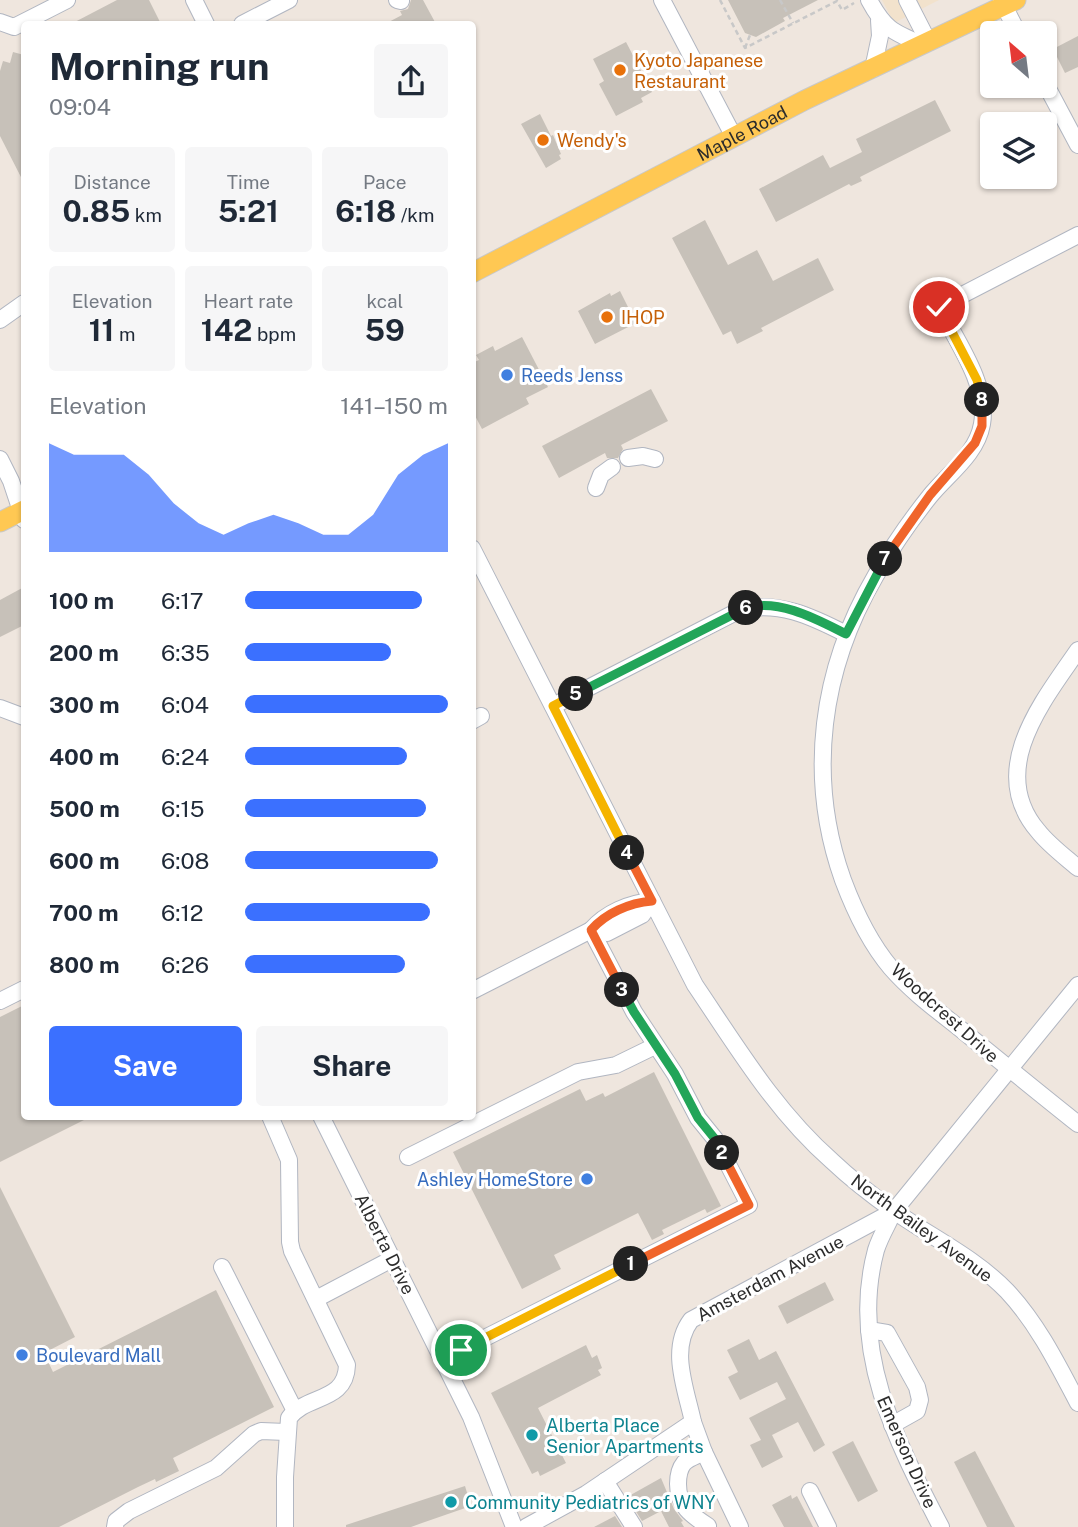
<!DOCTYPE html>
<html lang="en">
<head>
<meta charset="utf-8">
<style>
  body { margin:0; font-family:"Public Sans",sans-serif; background:#f6f6f7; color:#1f2937; height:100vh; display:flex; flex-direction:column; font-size:26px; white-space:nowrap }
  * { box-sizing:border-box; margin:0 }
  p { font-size:23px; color:#747a83 }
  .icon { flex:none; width:38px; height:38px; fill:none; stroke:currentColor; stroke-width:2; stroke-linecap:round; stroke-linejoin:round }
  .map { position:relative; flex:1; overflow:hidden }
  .drawer { position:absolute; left:21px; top:21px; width:455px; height:1099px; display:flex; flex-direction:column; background:#fff; border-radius:7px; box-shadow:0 2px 5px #0004 }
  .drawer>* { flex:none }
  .needle { width:46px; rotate:332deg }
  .controls { position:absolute; left:980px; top:21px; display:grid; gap:14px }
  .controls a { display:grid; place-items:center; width:77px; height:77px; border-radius:7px; background:#fff; box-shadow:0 2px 5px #0004; font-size:35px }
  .pin { position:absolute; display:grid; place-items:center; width:60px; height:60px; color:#fff; margin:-30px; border:4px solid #fff; border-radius:50%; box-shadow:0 2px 7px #0007 }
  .km { position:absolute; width:35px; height:35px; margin:-18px; border-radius:50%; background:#222; color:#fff; font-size:19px; line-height:35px; text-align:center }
  .round { display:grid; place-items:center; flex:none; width:74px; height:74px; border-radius:7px; background:#f6f6f7 }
  .overview { display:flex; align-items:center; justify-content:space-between; height:119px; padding:0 28px }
  h1 { font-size:38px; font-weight:700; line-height:52px }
  .figures { display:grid; grid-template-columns:repeat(3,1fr); gap:10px; height:119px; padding:7px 28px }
  .figures div { display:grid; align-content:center; border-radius:7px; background:#f6f6f7; text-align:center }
  .figures b { font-size:30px; font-weight:700 }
  .figures small { font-size:19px; font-weight:400 }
  .figures p { font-size:19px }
  .chart { height:196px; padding:14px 28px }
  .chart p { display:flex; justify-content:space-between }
  .chart svg { width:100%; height:126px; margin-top:7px; fill:#3b70ff; opacity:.7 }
  .cta { display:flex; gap:14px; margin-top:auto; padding:14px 28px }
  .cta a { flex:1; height:80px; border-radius:7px; background:#3b70ff; color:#fff; font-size:28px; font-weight:700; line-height:80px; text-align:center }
  .cta a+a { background:#f6f6f7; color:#1f2937 }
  ul { padding:0 28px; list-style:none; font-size:23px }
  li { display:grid; grid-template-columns:112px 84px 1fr; align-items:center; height:52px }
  li i { height:18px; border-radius:9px; background:#3b70ff }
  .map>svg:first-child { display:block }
</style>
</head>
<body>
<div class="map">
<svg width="1078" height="1527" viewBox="0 0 1078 1527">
  <rect width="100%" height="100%" fill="#efe6de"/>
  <polygon fill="#f2e2cc" points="882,0 939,0 894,23"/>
  <g fill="#c7c1b9">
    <polygon points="117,0 149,0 161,24 71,24"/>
    <polygon points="411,0 423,0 436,24 385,24 402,15 400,11 408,9"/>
    <polygon points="728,0 818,0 783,18 785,21 756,37 745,33"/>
    <polygon points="1078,36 1078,67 1065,73 1053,49"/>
    <polygon points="626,42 652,92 641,98 643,102 616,116 599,84 604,81 593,59"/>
    <polygon points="13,52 24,55 24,183 0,136 0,71 3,61 10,63"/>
    <polygon points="935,100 951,131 860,177 862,181 851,186 849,184 776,222 759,189 823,155 830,168 862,152 856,139"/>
    <polygon points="540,114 551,136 553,135 561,154 559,155 561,159 546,168 521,124"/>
    <polygon points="705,220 728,265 757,250 773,281 818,258 834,290 761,328 763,331 737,344 731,331 723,335 672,238"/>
    <polygon points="620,291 636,323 595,344 578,311 610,293 611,296"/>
    <polygon points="522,337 548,387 526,398 529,404 482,429 472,410 472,363 479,360 476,355 493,346 495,351"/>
    <polygon points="651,389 668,421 621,445 623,449 618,458 607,458 605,453 559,478 542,446"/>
    <polygon points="24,587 24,625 0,637 0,600"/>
    <polygon points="24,1005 24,1116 92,1116 0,1162 0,1017"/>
    <polygon points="654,1072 721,1206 707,1213 705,1209 662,1230 664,1234 652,1240 638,1213 554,1255 561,1269 522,1289 453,1152 580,1089 586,1101 603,1093 605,1097"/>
    <polygon points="0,1187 75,1337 44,1353 53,1372 216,1290 274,1407 173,1458 179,1471 156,1482 155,1479 138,1487 59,1527 0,1527"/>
    <polygon points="825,1282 834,1300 787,1324 778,1306"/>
    <polygon points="749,1339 759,1360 776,1351 825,1445 814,1452 798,1422 772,1435 783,1457 762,1468 750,1445 761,1440 749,1418 786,1399 777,1382 740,1400 728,1377 738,1372 727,1350"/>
    <polygon points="586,1345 592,1358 597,1355 602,1368 598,1370 601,1375 538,1408 566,1463 540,1476 538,1471 532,1474 491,1393"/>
    <polygon points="853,1441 878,1491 858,1502 832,1452"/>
    <polygon points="975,1451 1015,1527 987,1527 954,1462"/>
    <polygon points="661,1478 674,1509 683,1521 681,1522 684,1527 669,1527 661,1511 642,1521 627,1497"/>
    <polygon points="465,1486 471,1506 422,1523 411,1527 346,1527 346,1525"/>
    <polygon points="791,1495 792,1499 797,1496 813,1527 784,1527 772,1505"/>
    <polygon points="615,1516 622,1527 594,1527"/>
  </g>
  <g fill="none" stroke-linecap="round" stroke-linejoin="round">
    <g stroke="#b1b6c1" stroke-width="18">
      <g id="minor">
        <polyline points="194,0 206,24"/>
        <polyline points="397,0 401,1"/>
        <polyline points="662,0 734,137"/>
        <path d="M869 0C884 28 892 32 921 44"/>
        <polyline points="907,0 928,41"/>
        <polyline points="1001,0 1018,33"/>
        <polyline points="0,22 14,27 67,0"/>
        <polyline points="242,24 289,0"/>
        <polyline points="873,69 880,36 879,20"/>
        <polyline points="1045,83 1078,145"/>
        <path d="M1078 235 939 307C956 340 989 386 982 424 977 454 948 474 930 496 910 521 892 547 876 575 821 669 806 776 843 880 855 912 869 942 891 968 912 992 938 1011 963 1031 1001 1062 1039 1093 1078 1124"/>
        <polyline points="0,320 24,303"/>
        <polyline points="628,458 643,456 655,459"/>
        <polyline points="0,459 11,481 24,520"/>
        <polyline points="596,488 601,475 612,467"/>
        <path d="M472 548 695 985C737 1047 775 1111 832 1161 851 1179 873 1196 894 1211 931 1237 974 1257 1007 1291 1037 1323 1057 1363 1078 1403"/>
        <path d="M1078 650C1043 701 986 770 1038 831 1049 845 1064 856 1078 868"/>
        <path d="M553 706 738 611C776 599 813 617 846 634"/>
        <polyline points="0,708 24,717"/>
        <polyline points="472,721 481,716"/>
        <polyline points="591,930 607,933 642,915 652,901"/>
        <path d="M472 991 591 930C606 913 629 903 652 901"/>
        <polyline points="0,1001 24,989"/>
        <path d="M270 1116 289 1160 290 1242 292 1251 347 1365C346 1403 306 1394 289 1418L285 1477V1527"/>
        <polyline points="321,1116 471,1417 514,1527"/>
        <polyline points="408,1157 578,1072 616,1065 655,1046"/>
        <polyline points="222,1267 295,1411"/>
        <polyline points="316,1299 392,1259"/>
        <polyline points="869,1330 887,1333 917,1387 920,1400 917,1411 892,1425"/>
        <polyline points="443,1359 749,1205 715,1139 698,1118 675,1074 634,1012 591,930"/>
        <polyline points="693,1422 704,1452 740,1527"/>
        <path d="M704 1452C697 1456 689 1458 684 1463 679 1469 678 1477 678 1484 678 1506 691 1515 708 1526"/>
        <polyline points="605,1481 634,1527"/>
        <polyline points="810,1491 828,1527"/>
        <polyline points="115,1527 116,1521 129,1511 216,1468 254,1434 261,1431 286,1432"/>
        <path d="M526 1527 586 1494 693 1422C686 1389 669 1349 691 1320L894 1211"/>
        <path d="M941 1527C896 1441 849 1350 876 1250 880 1237 888 1224 894 1211L1078 985"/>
      </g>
    </g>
    <g stroke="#c8c8c8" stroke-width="21">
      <g id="major">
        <path id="s1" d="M472 273 805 100 1016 0"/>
        <polyline points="0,522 24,510"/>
      </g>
    </g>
    <g stroke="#c8c8c8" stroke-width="2.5" stroke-dasharray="5 3.5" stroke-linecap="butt">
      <polyline points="720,0 745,48 837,1 842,10 854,3"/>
      <polyline points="780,0 793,23"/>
      <polyline points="745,48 750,35"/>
    </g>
    <use href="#minor" stroke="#fff" stroke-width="16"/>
    <use href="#major" stroke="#ffc853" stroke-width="19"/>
  </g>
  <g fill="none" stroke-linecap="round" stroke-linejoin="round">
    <g stroke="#fff" stroke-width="14">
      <polyline id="split-1" points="461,1350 631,1264"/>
    </g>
    <g stroke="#fff" stroke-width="14">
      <polyline id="split-2" points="631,1264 749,1205 722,1153"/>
    </g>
    <g stroke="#fff" stroke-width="14">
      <polyline id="split-3" points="622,990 634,1012 675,1074 698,1118 715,1139 722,1153"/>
    </g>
    <g stroke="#fff" stroke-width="14">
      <path id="split-4" d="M622 990 591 930C606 913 629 903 652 901L627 853"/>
    </g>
    <g stroke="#fff" stroke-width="14">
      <polyline id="split-5" points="576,694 553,706 627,853"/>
    </g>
    <g stroke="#fff" stroke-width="14">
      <polyline id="split-6" points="576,694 746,608"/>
    </g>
    <g stroke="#fff" stroke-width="14">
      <path id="split-7" d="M746 608C779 598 818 620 846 634L885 559"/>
    </g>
    <g stroke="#fff" stroke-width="14">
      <polyline id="split-8" points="885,559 930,495 975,443 982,426 982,400"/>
    </g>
    <g stroke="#fff" stroke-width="14">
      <polyline id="split-9" points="939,307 977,380 982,400"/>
    </g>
    <use href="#split-1" stroke="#f5b400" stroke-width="9"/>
    <use href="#split-2" stroke="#f0652b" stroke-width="9"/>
    <use href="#split-3" stroke="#22a559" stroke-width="9"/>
    <use href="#split-4" stroke="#f0652b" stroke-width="9"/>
    <use href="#split-5" stroke="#f5b400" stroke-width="9"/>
    <use href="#split-6" stroke="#22a559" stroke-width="9"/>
    <use href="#split-7" stroke="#22a559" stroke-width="9"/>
    <use href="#split-8" stroke="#f0652b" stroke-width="9"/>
    <use href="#split-9" stroke="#f5b400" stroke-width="9"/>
  </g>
  <g fill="#e8710a" stroke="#fff" stroke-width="2.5">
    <circle cx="620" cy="70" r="7"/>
    <circle cx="543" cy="140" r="7"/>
    <circle cx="607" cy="317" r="7"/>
  </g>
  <g fill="#3f7fe0" stroke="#fff" stroke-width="2.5">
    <circle cx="507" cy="375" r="7"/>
    <circle cx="587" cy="1179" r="7"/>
    <circle cx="22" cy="1355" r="7"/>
  </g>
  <g fill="#0f9aa8" stroke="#fff" stroke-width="2.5">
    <circle cx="532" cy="1435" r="7"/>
    <circle cx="451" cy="1502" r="7"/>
  </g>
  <g text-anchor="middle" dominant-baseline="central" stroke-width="6" stroke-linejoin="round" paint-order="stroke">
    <g font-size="18" fill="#c56008" stroke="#fff" text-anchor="start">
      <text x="634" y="60">Kyoto Japanese<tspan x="634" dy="21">Restaurant</tspan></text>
      <text x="557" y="140">Wendy's</text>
      <text x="621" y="317">IHOP</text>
    </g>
    <g font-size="18" fill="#2c2c2c" stroke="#fff">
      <text stroke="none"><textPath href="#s1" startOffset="304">Maple Road</textPath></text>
      <text transform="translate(945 1013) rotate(42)">Woodcrest Drive</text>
      <text transform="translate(922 1228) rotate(36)">North Bailey Avenue</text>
      <text transform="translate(385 1244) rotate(63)">Alberta Drive</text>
      <text transform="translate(770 1278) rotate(-28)">Amsterdam Avenue</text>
      <text transform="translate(907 1452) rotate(66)">Emerson Drive</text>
    </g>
    <g font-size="18" fill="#366cbe" stroke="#fff" text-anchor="start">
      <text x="521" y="375">Reeds Jenss</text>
      <text x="573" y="1179" text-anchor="end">Ashley HomeStore</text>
      <text x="36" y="1355">Boulevard Mall</text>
    </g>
    <g font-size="18" fill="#0d838f" stroke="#fff" text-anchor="start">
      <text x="546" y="1425">Alberta Place<tspan x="546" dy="21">Senior Apartments</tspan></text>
      <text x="465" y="1502">Community Pediatrics of WNY</text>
    </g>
  </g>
</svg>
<div class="controls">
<a><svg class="needle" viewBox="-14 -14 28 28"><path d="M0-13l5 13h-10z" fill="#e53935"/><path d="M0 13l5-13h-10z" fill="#747a83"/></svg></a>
<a><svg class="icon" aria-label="layers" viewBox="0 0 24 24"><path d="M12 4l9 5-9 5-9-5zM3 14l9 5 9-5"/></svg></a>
</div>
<div class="pin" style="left:461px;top:1350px;background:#1e9e55"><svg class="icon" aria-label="arrive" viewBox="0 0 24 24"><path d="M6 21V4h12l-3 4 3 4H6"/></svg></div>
<div class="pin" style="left:939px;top:307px;background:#d93025"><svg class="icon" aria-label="check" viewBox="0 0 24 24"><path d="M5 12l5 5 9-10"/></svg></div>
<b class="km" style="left:631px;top:1264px">1</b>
<b class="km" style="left:722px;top:1153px">2</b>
<b class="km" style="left:622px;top:990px">3</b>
<b class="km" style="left:627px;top:853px">4</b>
<b class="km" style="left:576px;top:694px">5</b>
<b class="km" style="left:746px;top:608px">6</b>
<b class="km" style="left:885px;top:559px">7</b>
<b class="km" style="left:982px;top:400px">8</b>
<section class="drawer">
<div class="overview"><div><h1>Morning run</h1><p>09:04</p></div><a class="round"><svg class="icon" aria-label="share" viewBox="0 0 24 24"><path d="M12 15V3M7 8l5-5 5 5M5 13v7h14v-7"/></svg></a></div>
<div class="figures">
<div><p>Distance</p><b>0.85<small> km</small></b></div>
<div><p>Time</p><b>5:21</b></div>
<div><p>Pace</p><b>6:18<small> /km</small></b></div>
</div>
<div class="figures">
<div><p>Elevation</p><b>11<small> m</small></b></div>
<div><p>Heart rate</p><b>142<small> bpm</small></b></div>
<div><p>kcal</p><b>59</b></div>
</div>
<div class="chart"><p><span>Elevation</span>141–150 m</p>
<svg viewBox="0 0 160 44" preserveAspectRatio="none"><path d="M0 44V6L10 10L20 10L30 10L40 17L50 27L60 34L70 38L80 34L90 31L100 34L110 38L120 38L130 31L140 17L150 10L160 6V44z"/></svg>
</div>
<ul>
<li><b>100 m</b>6:17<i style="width:87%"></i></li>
<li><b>200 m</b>6:35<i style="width:72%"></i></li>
<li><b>300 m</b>6:04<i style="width:100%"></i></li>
<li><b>400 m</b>6:24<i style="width:80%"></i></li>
<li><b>500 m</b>6:15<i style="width:89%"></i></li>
<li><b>600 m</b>6:08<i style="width:95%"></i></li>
<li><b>700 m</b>6:12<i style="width:91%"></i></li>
<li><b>800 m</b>6:26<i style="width:79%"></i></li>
</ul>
<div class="cta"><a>Save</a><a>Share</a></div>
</section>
</div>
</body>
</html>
